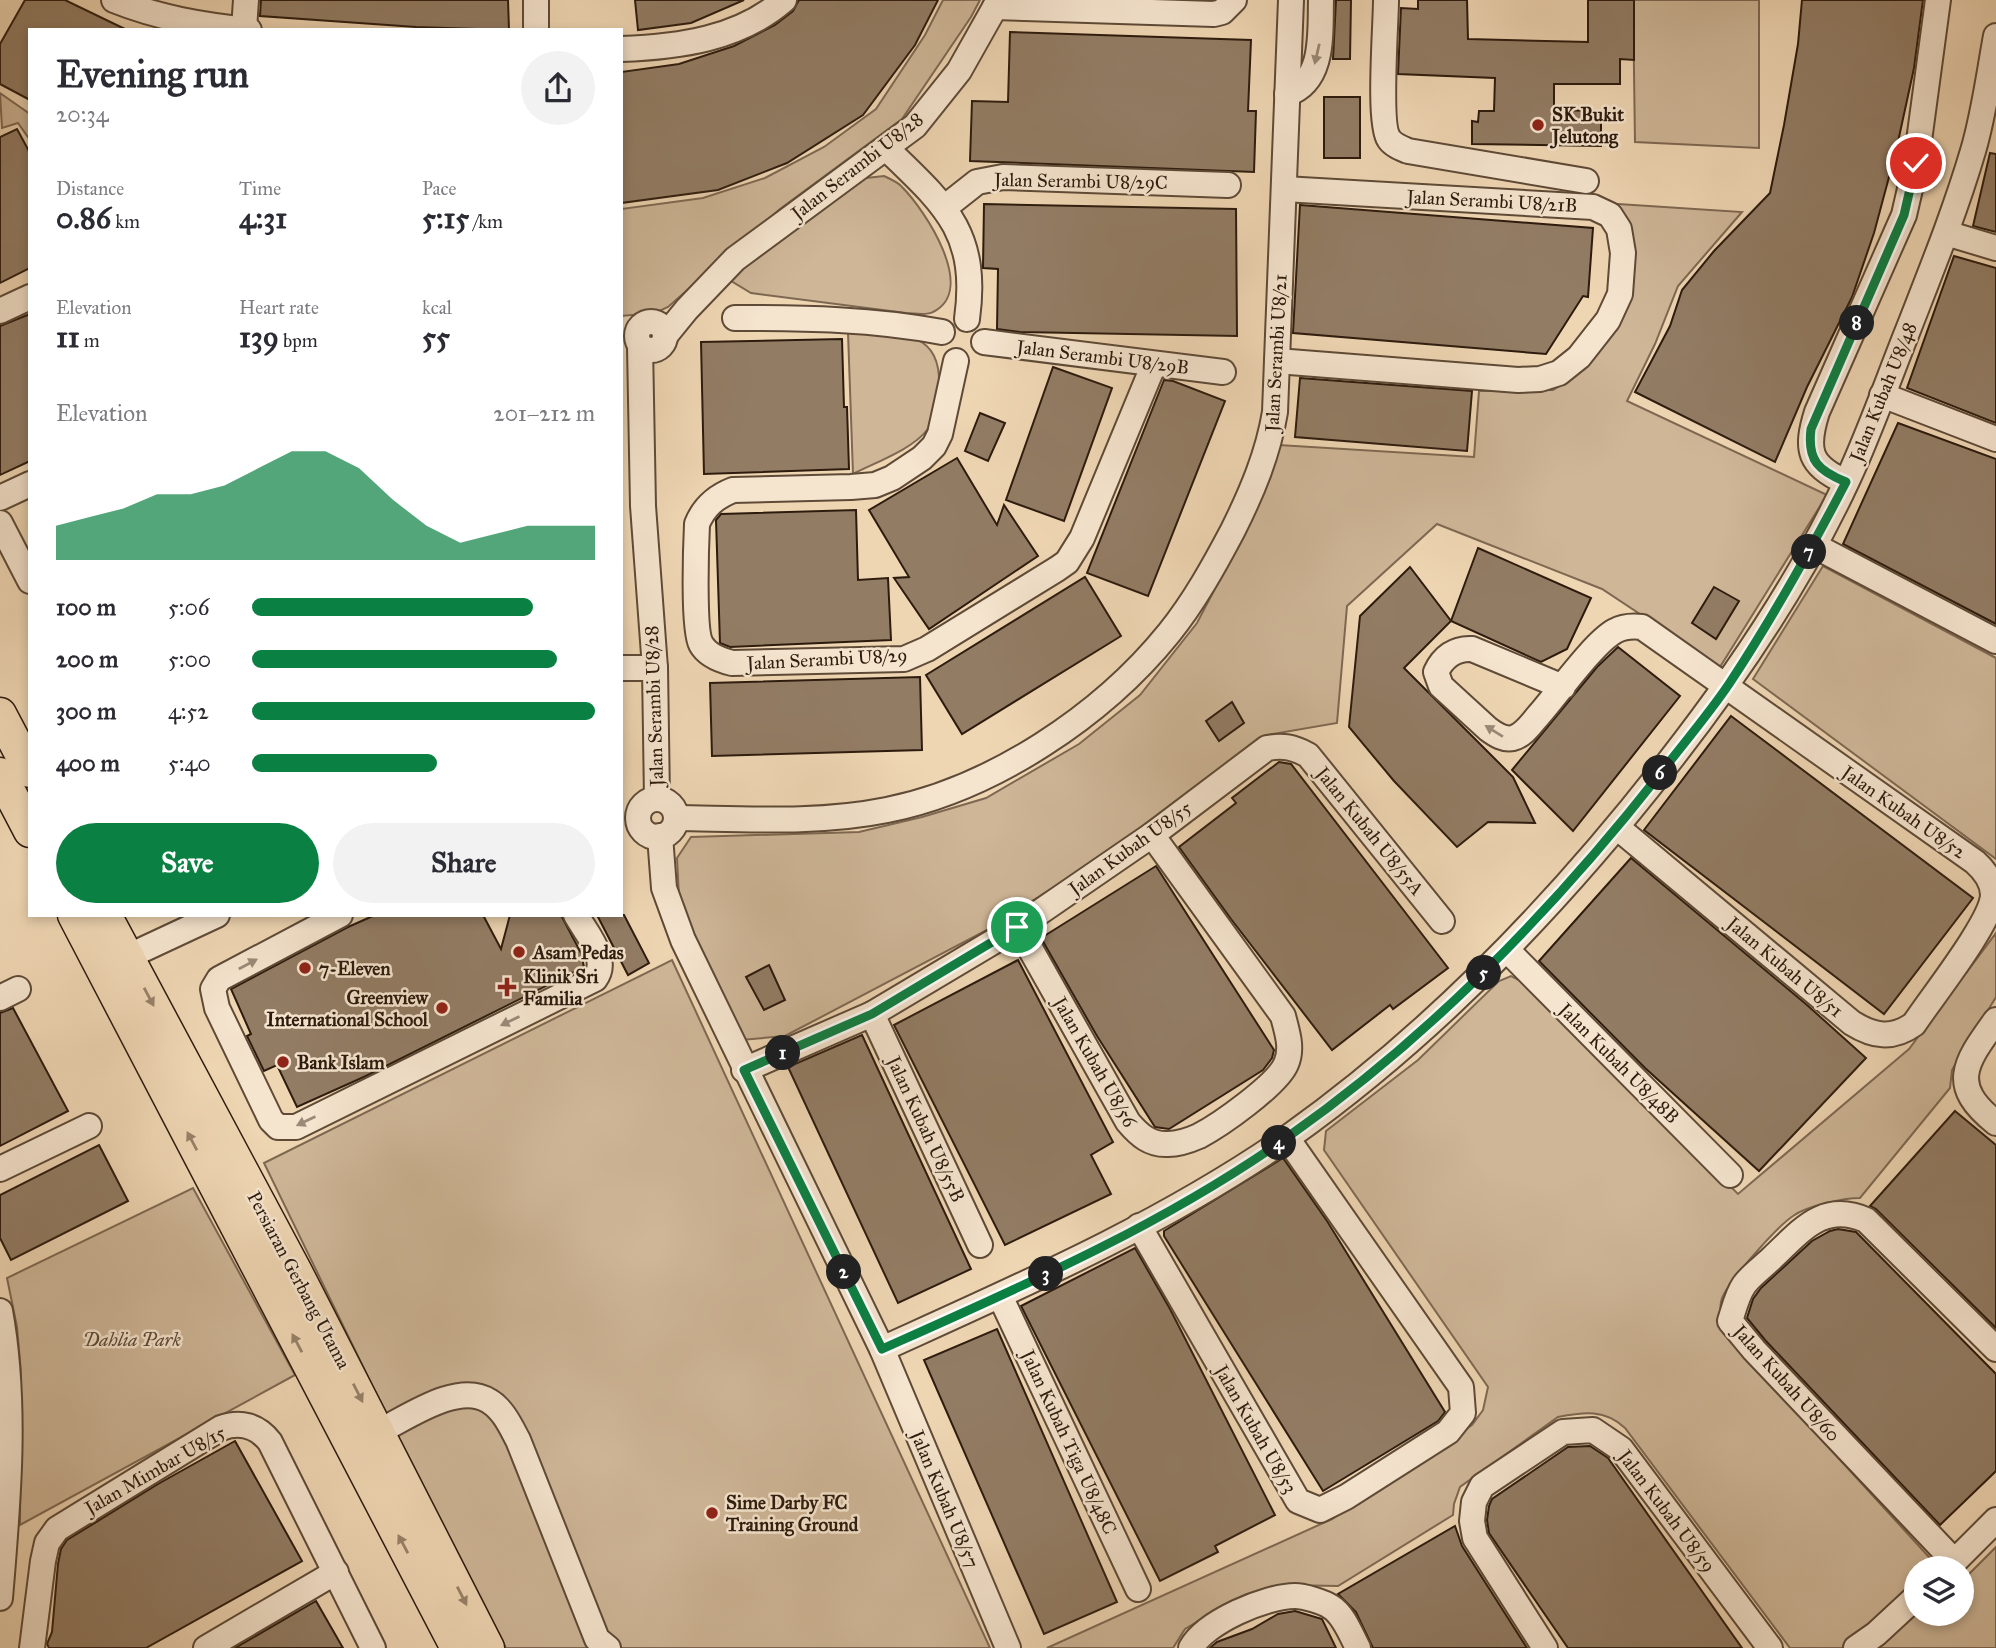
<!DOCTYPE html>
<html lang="en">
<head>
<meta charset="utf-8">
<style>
  body { margin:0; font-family:"IM FELL Great Primer",serif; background:#f2f2f3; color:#2b2b33; height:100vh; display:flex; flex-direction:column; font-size:26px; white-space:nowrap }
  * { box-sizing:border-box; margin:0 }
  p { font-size:23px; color:#7c7c81 }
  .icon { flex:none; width:38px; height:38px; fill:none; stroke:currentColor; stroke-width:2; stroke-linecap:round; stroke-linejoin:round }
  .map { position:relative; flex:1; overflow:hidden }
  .details { position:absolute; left:28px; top:28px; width:595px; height:889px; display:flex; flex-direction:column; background:#fff; border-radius:0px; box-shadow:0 4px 10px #0003 }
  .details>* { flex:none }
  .controls { position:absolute; left:1904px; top:1556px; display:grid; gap:14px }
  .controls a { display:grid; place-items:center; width:70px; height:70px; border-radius:50%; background:#fff; box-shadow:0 4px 10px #0003; font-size:35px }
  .pin { position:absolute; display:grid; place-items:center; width:60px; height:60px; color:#fff; margin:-30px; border:4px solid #fff; border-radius:50%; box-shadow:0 2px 7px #0007 }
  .km { position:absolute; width:35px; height:35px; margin:-18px; border-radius:50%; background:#222; color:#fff; font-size:19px; line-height:35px; text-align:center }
  .round { display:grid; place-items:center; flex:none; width:74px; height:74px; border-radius:37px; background:#f2f2f3 }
  .summary { display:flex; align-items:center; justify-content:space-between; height:119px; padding:0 28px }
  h1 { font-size:38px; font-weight:800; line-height:52px }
  .metrics { display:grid; grid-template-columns:repeat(3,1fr); gap:10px; height:119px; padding:7px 28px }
  .metrics div { display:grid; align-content:center }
  .metrics b { font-size:30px; font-weight:800 }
  .metrics small { font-size:19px; font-weight:400 }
  .metrics p { font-size:19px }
  .chart { height:196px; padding:14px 28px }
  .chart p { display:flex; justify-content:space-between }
  .chart svg { width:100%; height:126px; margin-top:7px; fill:#0b8043; opacity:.7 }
  .button { display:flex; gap:14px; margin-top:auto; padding:14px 28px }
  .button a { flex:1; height:80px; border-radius:42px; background:#0b8043; color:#fff; font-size:28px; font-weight:800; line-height:80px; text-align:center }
  .button a+a { background:#f2f2f3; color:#2b2b33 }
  ul { padding:0 28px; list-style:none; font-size:23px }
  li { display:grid; grid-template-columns:112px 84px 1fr; align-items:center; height:52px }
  li i { height:18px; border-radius:9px; background:#0b8043 }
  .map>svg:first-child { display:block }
</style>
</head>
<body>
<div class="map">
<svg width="1996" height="1648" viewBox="0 0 1996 1648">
  <rect width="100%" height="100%" fill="#efd6b3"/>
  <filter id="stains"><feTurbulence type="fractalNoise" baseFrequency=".00286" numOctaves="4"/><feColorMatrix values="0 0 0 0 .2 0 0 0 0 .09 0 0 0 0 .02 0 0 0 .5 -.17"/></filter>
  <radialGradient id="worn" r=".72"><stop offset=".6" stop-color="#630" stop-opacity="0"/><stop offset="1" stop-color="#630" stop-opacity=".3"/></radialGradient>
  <g fill="#ceb697" stroke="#7e6852" stroke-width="2">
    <polygon points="943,0 980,0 971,17 902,119 780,209 668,307 655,313 621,316 621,209 703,198 765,178 824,147 876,109 925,35"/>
    <polygon points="1633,0 1759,0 1759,148 1635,142"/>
    <polygon points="0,93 30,114 30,140 18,123 2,128"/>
    <path d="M884 176C890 179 898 182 902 187 925 210 978 290 933 312 926 316 914 313 906 313L751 293 728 279 745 264 866 178Z"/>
    <polygon points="1618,204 1742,212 1678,286 1655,344 1627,401 1827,495 1720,667 1602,589 1437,524 1347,606 1337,723 1267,735 1152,824 987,930 785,1036 741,1040 680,917 677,858 691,837 859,832 922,817 986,798 1079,744 1140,695 1197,623 1241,539 1279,445 1474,457 1479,391 1553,390 1575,376 1607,338 1634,254"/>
    <path d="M848 333C889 334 941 325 939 384 939 397 934 420 927 430 913 449 874 463 853 474Z"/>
    <polygon points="1823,566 1996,658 1996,859 1753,679"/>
    <path d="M1996 933V997L1952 1070 1950 1088 1860 1198C1844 1198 1806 1206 1793 1216 1778 1226 1723 1286 1721 1302 1719 1313 1722 1323 1725 1334L1939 1568H1916V1614H1962V1581L1996 1547V1648H1790L1625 1428C1605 1409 1584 1412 1558 1417L1460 1487 1454 1504 1453 1515 1338 1586 1285 1585 1231 1602 1185 1629 1173 1648H1047L1332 1519 1472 1425 1483 1410 1488 1387 1324 1150 1326 1131 1418 1060 1499 981 1511 976 1525 983 1738 1194 1909 1049Z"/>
    <polygon points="672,960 990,1648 506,1648 372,1385 264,1163"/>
    <polygon points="193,1188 295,1375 20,1525 21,1373 17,1327 7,1278"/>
  </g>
  <g fill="#927c64" stroke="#2d1b0e" stroke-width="2">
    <polygon points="25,0 65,0 127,30 30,30 30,100 0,84 0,44"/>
    <polygon points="261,0 508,0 509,30 416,27 260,16"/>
    <polygon points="635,0 744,0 691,23 638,30"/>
    <polygon points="799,0 938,0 915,45 863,115 787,163 718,190 621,203 621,72 679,64 734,46 775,25 793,11"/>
    <polygon points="1336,0 1351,0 1350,59 1333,59"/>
    <polygon points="1418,0 1467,0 1468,39 1588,42 1588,0 1634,0 1634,60 1620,59 1620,84 1554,84 1554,110 1601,111 1601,146 1472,144 1472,121 1478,122 1479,111 1494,111 1495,78 1398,74 1401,8 1418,9"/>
    <polygon points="1802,0 1923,0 1914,68 1896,151 1874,233 1852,297 1807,387 1775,462 1635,392 1670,326 1682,290 1714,251 1770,193 1784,125 1798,44"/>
    <polygon points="1010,32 1251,40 1248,111 1256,111 1254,172 970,161 972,101 1008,102"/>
    <rect x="1324" y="97" width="36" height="61"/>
    <polygon points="17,129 30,153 30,268 0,283 0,137"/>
    <polygon points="1990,153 1996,154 1996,232 1973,226"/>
    <polygon points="984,204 1236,209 1237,336 1020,332 997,329 998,269 983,268"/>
    <polygon points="1300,205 1593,228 1588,297 1583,296 1546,354 1293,333"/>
    <polygon points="1954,256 1996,268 1996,423 1907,388"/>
    <polygon points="30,314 30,461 0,475 0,326"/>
    <polygon points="842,339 844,407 847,407 849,469 704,474 701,342"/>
    <polygon points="1053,367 1112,388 1064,521 1006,500"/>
    <polygon points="1300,378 1472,391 1467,451 1295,437"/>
    <polygon points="1164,380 1173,381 1225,401 1148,596 1087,573"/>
    <polygon points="980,413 1005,423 988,461 965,451"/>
    <polygon points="1898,423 1996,459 1996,624 1843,544"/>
    <polygon points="957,458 997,525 1004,505 1038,556 929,629 894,578 909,577 869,510"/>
    <polygon points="856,510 858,580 888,578 891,640 730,647 720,643 716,520 721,514"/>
    <polygon points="1478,548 1591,598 1567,649 1541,662 1451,621"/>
    <polygon points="1410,567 1451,621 1404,668 1513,777 1535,823 1488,822 1457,847 1394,781 1349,727 1360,616"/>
    <polygon points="1085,577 1121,636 962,734 926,675"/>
    <polygon points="1714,587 1739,601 1716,639 1692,623"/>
    <polygon points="1618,647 1680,696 1573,831 1512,770 1597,667"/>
    <polygon points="920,677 922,750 712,756 710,683"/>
    <polygon points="1232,702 1244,723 1219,741 1206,721"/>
    <polygon points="1731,716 1973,898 1884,1014 1644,830"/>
    <polygon points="1279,762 1291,764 1448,968 1393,1009 1390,1005 1332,1050 1231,919 1179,847 1236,803 1232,798"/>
    <polygon points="1631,858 1807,1005 1866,1058 1759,1171 1645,1068 1539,961"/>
    <polygon points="1156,866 1274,1050 1272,1058 1263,1070 1169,1129 1155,1127 1097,1036 1041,938"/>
    <polygon points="375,915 483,915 501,949 510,915 561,915 581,953 584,967 366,1076 297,1107 277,1065 264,1071 247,1036 251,1034 231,989 348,927"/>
    <polygon points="597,915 624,915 649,963 628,975"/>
    <polygon points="1018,960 1113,1142 1091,1155 1111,1194 1005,1245 894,1025"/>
    <polygon points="769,965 785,1000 764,1010 746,977"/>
    <polygon points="13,1008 68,1111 0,1146 0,1013"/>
    <polygon points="862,1035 971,1269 898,1303 788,1067"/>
    <polygon points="1955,1111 1996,1145 1996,1328 1876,1209 1870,1206"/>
    <polygon points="99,1145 128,1201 11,1260 0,1238 0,1195"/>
    <polygon points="1283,1158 1327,1221 1445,1412 1438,1421 1323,1491 1164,1236 1164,1231"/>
    <polygon points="1838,1229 1856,1232 1996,1374 1996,1471 1940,1525 1765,1340 1747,1318 1753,1299 1761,1288 1812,1241 1830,1231"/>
    <polygon points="1135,1248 1170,1309 1275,1515 1215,1546 1218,1552 1160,1581 1021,1306"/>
    <polygon points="997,1329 1117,1602 1044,1634 924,1360"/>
    <polygon points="235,1441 302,1561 146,1648 49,1648 47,1644 52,1632 58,1564 61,1549 67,1540 158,1484"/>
    <polygon points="1590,1446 1608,1458 1742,1648 1568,1648 1489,1533 1487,1520 1489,1506 1492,1499 1568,1447"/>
    <polygon points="1455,1526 1462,1546 1527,1648 1373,1648 1356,1612 1338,1594"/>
    <polygon points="316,1601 343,1648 235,1648"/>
    <polygon points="1295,1611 1322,1619 1336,1648 1210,1648 1217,1642 1252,1629 1278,1614"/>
  </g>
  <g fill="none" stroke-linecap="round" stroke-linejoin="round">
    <g stroke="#5e4a37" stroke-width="28">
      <g id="minor">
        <path d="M114 0C159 18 202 25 249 30"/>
        <path d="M1386 0C1386 24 1378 124 1389 139 1393 145 1401 148 1408 151L1586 181"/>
        <polyline points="995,7 1214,14 1222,12 1234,0"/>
        <polyline points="244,29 246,0"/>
        <polyline points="536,30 536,0"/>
        <path d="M621 49C679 47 739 39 784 0"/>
        <path d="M1287 94C1325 81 1320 33 1321 0"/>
        <path d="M886 148C944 204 979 232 967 319"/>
        <polyline points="944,208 977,182 1003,177 1228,185"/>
        <polyline points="1946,233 1996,248"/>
        <polyline points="0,311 30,297"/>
        <path d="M735 318C805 318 873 319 942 332"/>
        <circle cx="651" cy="336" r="14"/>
        <polyline points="665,336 687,309 735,259 915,126 959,71 999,0"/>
        <polyline points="984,342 1223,372"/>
        <polyline points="640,346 643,506 655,668 657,799"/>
        <path d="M956 361 940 434 934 446 922 458 892 478 875 485 851 487 733 490C715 497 704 507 697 524 696 545 693 630 701 644 707 655 720 660 732 663L904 659 927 649 1057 569 1067 562 1082 538 1154 364"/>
        <polyline points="1277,361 1518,380 1540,379 1559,373 1579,357 1608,320 1620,294 1623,253 1619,229 1610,215 1593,207 1284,189"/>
        <polyline points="1882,395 1996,439"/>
        <path d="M1846 482C1809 466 1805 450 1817 412L1904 215 1916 163 1938 0"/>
        <polyline points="0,498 30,484"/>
        <polyline points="0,523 30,581"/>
        <polyline points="1813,545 1996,641"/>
        <polyline points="621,668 655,668"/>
        <path d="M1563 687 1472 649C1455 648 1443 657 1436 672L1441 686 1488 729C1496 735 1504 740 1513 738 1524 735 1531 724 1538 716 1556 696 1594 642 1615 631 1624 626 1633 626 1642 627L1975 862C1985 871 1993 881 1993 895 1992 922 1931 998 1914 1024 1892 1040 1873 1036 1852 1023L1618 828"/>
        <circle cx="657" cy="818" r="19"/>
        <path d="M676 818C746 819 818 824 887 810 992 789 1102 716 1169 633 1194 602 1214 566 1233 530 1252 492 1268 454 1275 412L1291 0"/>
        <polyline points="660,836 664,888 683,940 882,1349 1008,1648"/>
        <path d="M340 915 219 979 213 989 217 1008 271 1120 278 1127H296L595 979C610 959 586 933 576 915"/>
        <path d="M1018 927 1128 1122C1139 1135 1150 1145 1168 1144 1178 1144 1190 1140 1199 1136 1220 1125 1277 1085 1286 1064 1293 1048 1287 1032 1283 1016L1152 835"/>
        <polyline points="1507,950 1730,1175"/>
        <polyline points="112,964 217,915"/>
        <polyline points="0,998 18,989"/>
        <polyline points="872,1014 980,1245"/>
        <path d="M1996 1020C1965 1063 1948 1085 1996 1123"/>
        <path d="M744 1070 872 1014 1018 927 1152 835 1267 748C1283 745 1293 747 1308 755L1442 921"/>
        <polyline points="0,1169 89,1126"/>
        <polyline points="1139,1226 1298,1501 1320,1510 1346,1497 1448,1432 1463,1413 1461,1387 1287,1138"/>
        <polyline points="1000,1296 1138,1589"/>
        <path d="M0 1311C17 1404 8 1504 0 1598"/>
        <path d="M882 1349C1021 1286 1164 1224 1290 1136 1436 1032 1559 903 1668 763 1737 675 1800 582 1847 481 1870 432 1888 380 1908 330 1931 271 1955 212 1973 151 1984 114 1989 74 1996 36"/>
        <path d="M378 1432C407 1418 458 1381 489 1401 503 1409 511 1427 518 1440L597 1639 608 1648"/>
        <path d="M1954 1561 1754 1350 1730 1321C1734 1309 1737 1295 1744 1285 1751 1275 1763 1267 1772 1258 1801 1231 1823 1201 1866 1220L1996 1349"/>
        <polyline points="1948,1568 1996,1520"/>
        <path d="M32 1648 43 1561 47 1543 57 1529 221 1428C240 1421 257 1425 270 1442L373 1648"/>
        <polyline points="206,1648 336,1572"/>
        <path d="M1191 1648C1205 1622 1266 1596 1295 1596 1304 1596 1324 1602 1331 1607 1344 1615 1351 1635 1358 1648"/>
        <polyline points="1545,1648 1475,1538 1472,1521 1474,1502 1482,1486 1563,1432 1593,1430 1621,1449 1770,1648"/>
        <polyline points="1856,1648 1876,1634 1916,1597"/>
      </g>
    </g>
    <g stroke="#2d1b0e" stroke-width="35">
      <g id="major">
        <polyline points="0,714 30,771"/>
        <polyline points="0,774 30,831"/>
        <polyline points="74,915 457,1648"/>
        <polyline points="105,915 296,1272 488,1648"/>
      </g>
    </g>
    <use href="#minor" stroke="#f5e4ce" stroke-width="24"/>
    <use href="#major" stroke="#efd6b3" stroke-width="32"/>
  </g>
  <defs><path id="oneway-solid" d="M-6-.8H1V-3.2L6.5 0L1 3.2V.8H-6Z" transform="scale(1.75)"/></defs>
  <g fill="#9b8a78">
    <use href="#oneway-solid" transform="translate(1317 54) rotate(103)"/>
    <use href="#oneway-solid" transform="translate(1494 731) rotate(-148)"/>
    <use href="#oneway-solid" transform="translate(248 964) rotate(-28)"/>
    <use href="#oneway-solid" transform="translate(510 1021) rotate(154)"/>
    <use href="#oneway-solid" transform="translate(306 1121) rotate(154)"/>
  </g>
  <g fill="#988269">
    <use href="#oneway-solid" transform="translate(149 997) rotate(62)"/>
    <use href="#oneway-solid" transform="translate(192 1141) rotate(-118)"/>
    <use href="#oneway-solid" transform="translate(297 1343) rotate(-118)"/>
    <use href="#oneway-solid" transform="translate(358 1393) rotate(63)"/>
    <use href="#oneway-solid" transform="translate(403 1544) rotate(-118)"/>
    <use href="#oneway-solid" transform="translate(462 1596) rotate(63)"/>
  </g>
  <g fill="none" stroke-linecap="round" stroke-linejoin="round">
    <g stroke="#fff" stroke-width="14">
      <path id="route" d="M1017 927 872 1014 744 1070 882 1349C1021 1287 1164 1225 1289 1136 1431 1036 1553 910 1660 774 1683 744 1708 715 1729 684 1772 619 1810 551 1846 482 1819 471 1807 461 1811 429L1904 215 1916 163"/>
    </g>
    <use href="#route" stroke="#0b8043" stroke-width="9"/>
  </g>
  <g fill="#8f2418" stroke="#f5e4ce" stroke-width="2.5">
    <circle cx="1538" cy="125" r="7"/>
    <circle cx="519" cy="952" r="7"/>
    <circle cx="305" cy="968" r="7"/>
    <path d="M503.5 976.5h7v7h7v7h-7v7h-7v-7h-7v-7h7z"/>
    <circle cx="442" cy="1008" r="7"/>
    <circle cx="283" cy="1062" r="7"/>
    <circle cx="712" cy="1513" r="7"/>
  </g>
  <g text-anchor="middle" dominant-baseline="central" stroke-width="5" stroke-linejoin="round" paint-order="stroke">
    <g font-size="19" font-weight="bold" fill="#2d1b0e" stroke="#f5e4ce" text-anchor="start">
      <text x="1552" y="114">SK Bukit<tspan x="1552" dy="22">Jelutong</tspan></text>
      <text x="533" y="952">Asam Pedas</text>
      <text x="319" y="968">7-Eleven</text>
      <text x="523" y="976">Klinik Sri<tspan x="523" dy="22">Familia</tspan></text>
      <text x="428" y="997" text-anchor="end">Greenview<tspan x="428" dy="22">International School</tspan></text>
      <text x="297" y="1062">Bank Islam</text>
      <text x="726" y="1502">Sime Darby FC<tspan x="726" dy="22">Training Ground</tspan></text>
    </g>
    <g font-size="19" fill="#2d1b0e" stroke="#f5e4ce">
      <text transform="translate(857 166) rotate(-38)">Jalan Serambi U8/28</text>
      <text transform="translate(1081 181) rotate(1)">Jalan Serambi U8/29C</text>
      <text transform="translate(1492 201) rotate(3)">Jalan Serambi U8/21B</text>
      <text transform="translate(1276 353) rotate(-87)">Jalan Serambi U8/21</text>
      <text transform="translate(1103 357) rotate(7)">Jalan Serambi U8/29B</text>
      <text transform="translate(1883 392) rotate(-68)">Jalan Kubah U8/48</text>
      <text transform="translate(827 659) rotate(-3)">Jalan Serambi U8/29</text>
      <text transform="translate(654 706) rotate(-92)">Jalan Serambi U8/28</text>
      <text transform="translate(1904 812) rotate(35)">Jalan Kubah U8/52</text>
      <text transform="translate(1370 831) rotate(51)">Jalan Kubah U8/55A</text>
      <text transform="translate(1130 848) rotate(-36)">Jalan Kubah U8/55</text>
      <text transform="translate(1785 967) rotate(40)">Jalan Kubah U8/51</text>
      <text transform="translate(1095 1062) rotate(60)">Jalan Kubah U8/56</text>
      <text transform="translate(1619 1063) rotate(45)">Jalan Kubah U8/48B</text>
      <text transform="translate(926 1129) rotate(65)">Jalan Kubah U8/55B</text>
      <text transform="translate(299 1280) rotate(62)">Persiaran Gerbang Utama</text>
      <text transform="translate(1787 1383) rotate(48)">Jalan Kubah U8/60</text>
      <text transform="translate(1256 1429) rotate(60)">Jalan Kubah U8/53</text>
      <text transform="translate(1069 1442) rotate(65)">Jalan Kubah Tiga U8/48C</text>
      <text transform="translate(155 1470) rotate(-30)">Jalan Mimbar U8/15</text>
      <text transform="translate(945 1499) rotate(67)">Jalan Kubah U8/57</text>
      <text transform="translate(1667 1511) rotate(53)">Jalan Kubah U8/59</text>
    </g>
    <g font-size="19" font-style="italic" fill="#5d4a37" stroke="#f5e4ce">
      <text x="132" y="1339">Dahlia Park</text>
    </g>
  </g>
  <rect width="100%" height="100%" filter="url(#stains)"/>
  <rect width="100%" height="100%" fill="url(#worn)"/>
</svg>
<div class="controls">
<a><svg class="icon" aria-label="layers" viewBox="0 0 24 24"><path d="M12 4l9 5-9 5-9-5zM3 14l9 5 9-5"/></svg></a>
</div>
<div class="pin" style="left:1017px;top:927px;background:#1e9e55"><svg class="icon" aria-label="arrive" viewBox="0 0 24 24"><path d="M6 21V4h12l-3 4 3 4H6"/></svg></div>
<div class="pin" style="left:1916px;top:163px;background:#d93025"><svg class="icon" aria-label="check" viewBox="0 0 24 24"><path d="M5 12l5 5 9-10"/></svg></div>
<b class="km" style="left:783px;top:1053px">1</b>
<b class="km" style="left:844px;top:1272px">2</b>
<b class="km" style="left:1046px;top:1274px">3</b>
<b class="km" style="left:1279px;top:1143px">4</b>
<b class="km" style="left:1484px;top:973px">5</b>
<b class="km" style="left:1660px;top:773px">6</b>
<b class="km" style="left:1809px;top:552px">7</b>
<b class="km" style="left:1857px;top:323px">8</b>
<section class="details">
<div class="summary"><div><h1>Evening run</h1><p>20:34</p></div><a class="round"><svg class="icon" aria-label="share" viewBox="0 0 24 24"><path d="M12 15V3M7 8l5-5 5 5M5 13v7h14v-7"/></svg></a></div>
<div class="metrics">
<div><p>Distance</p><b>0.86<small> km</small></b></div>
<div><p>Time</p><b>4:31</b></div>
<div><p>Pace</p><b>5:15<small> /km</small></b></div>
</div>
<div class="metrics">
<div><p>Elevation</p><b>11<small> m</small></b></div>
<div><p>Heart rate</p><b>139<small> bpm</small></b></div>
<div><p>kcal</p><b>55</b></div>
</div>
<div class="chart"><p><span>Elevation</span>201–212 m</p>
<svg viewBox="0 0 160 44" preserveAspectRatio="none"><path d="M0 44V32L10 29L20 26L30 21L40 21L50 18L60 12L70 6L80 6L90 12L100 23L110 32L120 38L130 35L140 32L150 32L160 32V44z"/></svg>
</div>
<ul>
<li><b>100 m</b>5:06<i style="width:82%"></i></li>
<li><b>200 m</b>5:00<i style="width:89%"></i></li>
<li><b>300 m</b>4:52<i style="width:100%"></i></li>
<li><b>400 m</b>5:40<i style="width:54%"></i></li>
</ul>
<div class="button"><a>Save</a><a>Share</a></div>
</section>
</div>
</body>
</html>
